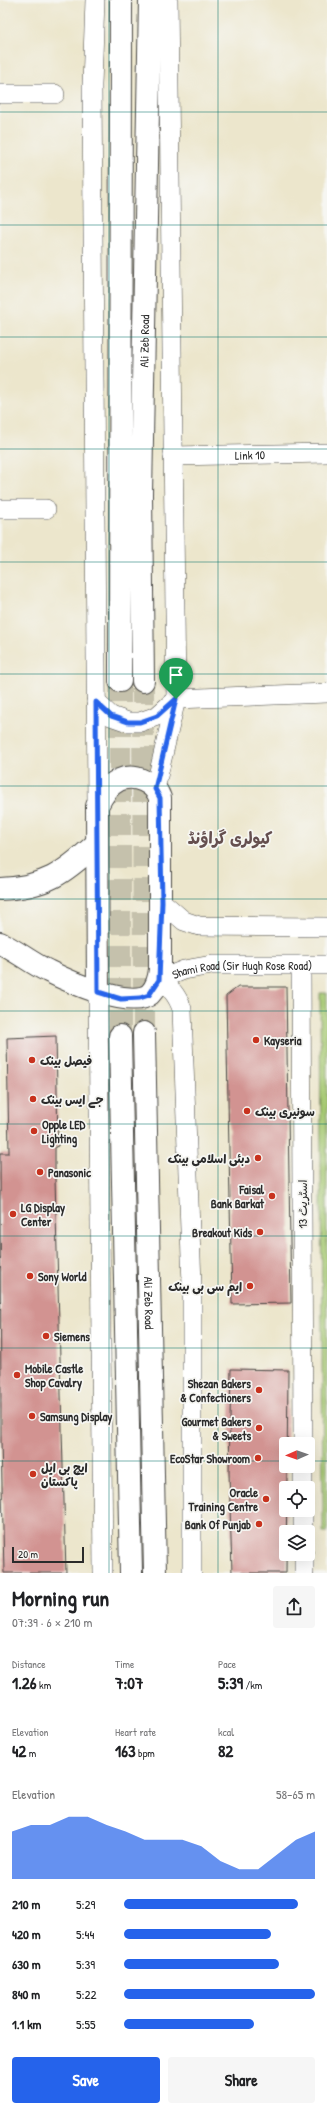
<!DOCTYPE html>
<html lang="en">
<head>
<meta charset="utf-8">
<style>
  body { margin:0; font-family:"Patrick Hand","Playpen Sans Arabic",sans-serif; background:#f6f6f6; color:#202124; height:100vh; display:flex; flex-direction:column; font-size:15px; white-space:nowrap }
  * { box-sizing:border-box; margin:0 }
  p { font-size:13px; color:#757577 }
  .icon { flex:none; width:22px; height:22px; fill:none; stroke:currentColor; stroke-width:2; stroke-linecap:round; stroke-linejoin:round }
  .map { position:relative; height:1573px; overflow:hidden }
  .drawer { display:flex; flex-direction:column; background:#fff; flex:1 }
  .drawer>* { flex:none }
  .needle { width:26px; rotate:268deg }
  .fabs { position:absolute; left:279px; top:1437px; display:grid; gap:8px }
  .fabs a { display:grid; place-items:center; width:36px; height:36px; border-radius:4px; background:#fff; box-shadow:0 4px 16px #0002; font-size:20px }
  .scale { position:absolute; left:12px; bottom:10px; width:72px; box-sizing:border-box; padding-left:4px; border:2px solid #2b2b2b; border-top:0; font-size:11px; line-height:14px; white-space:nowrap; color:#2b2b2b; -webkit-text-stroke:3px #f6f6f2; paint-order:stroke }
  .pin { position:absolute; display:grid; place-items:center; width:34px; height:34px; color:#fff; margin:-41px -17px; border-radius:50% 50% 50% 0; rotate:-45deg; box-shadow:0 0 4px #0007 }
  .pin .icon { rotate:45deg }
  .round { display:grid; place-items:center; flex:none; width:42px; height:42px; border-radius:4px; background:#f6f6f6 }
  .summary { display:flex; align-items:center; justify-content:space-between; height:68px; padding:0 12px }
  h1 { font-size:22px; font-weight:800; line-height:30px }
  .metrics { display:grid; grid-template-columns:repeat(3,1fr); gap:6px; height:68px; padding:4px 12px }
  .metrics div { display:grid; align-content:center }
  .metrics b { font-size:17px; font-weight:800 }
  .metrics small { font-size:11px; font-weight:400 }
  .metrics p { font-size:11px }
  .chart { height:112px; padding:8px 12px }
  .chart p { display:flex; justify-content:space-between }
  .chart svg { width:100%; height:72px; margin-top:4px; fill:#2563eb; opacity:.7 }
  .cta { display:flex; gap:8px; margin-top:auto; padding:8px 12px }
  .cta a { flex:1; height:46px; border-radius:4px; background:#2563eb; color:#fff; font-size:16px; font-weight:800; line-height:46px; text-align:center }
  .cta a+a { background:#f6f6f6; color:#202124 }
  ul { padding:0 12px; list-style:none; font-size:13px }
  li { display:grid; grid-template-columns:64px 48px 1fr; align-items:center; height:30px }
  li i { height:10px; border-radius:5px; background:#2563eb }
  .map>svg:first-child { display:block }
</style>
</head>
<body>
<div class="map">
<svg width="327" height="1573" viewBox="0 0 327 1573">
  <rect width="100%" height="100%" fill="#f6f6f2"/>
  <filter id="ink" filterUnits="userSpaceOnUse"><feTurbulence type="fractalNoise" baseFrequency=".025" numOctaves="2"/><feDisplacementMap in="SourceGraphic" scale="8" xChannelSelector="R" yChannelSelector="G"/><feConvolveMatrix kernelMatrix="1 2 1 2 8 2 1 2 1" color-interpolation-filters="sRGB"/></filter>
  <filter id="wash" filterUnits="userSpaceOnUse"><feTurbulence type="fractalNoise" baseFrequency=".012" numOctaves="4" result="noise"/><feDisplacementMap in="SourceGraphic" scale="16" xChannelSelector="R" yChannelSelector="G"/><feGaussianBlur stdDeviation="0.9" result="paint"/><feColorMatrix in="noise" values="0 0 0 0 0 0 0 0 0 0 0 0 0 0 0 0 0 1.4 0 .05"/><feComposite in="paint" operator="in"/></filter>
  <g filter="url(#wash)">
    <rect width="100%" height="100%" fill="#ece6cc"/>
    <polygon fill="#a6c972" stroke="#687a4e" points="320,993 327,993 327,1532 323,1532"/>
    <g id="blocks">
      <g fill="#d29391">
        <polygon points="238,987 286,987 291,1303 232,1304 226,996"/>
        <polygon points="56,1036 58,1146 55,1147 55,1179 66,1573 4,1573 1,1440 0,1153 9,1153 7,1038"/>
        <polygon points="231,1369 288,1370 286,1573 232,1573 229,1472"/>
      </g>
    </g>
  </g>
  <g filter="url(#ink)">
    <use href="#blocks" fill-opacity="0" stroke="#484743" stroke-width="1"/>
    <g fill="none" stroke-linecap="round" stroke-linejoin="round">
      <g stroke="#c5c1ac" stroke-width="22" stroke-dasharray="22 11" stroke-linecap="butt">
        <polyline points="120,681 120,1036"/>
        <polyline points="143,681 144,1033"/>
      </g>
      <g stroke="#484743" stroke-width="20">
        <g id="minor">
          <polyline points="95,0 92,85 97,806"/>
          <polyline points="0,94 55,94"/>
          <path id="s1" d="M173 456 327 453"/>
          <polyline points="0,509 46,509"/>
          <polyline points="96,702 111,716 128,722 140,722 157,716 176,699 327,693"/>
          <polyline points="155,789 176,699 168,0"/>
          <polyline points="162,902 184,921 199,926 327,927"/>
          <polyline points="301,965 303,1444"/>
          <path d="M159 980C171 988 177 995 182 1009L192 1285V1573"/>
          <path id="s2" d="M159 980 184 970 212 965H327"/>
          <polyline points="98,992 103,1573"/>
          <polyline points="303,1466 303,1488"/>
          <polyline points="303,1510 303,1532"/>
          <polyline points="304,1554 304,1573"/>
        </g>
      </g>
      <g stroke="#484743" stroke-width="24">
        <g id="secondary">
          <polyline points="120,681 121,0"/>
          <path id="s3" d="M143 681 141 494 150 0"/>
          <path d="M0 889C46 887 63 874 96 844"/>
          <path d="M0 943C17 951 31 963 48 971 68 981 131 1010 150 994 157 987 159 979 160 969V798C155 783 135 773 119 780 108 785 102 796 97 806L98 992"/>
          <path id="s4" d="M144 1033 155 1573"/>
          <polyline points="120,1036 131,1573"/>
        </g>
      </g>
      <use href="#minor" stroke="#fff" stroke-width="19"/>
      <use href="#secondary" stroke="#fff" stroke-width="22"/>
    </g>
  </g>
  <g fill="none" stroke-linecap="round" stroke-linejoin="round" filter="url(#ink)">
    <g stroke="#fff" stroke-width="8">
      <polygon id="route" points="176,699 155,789 160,798 162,902 159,980 149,995 140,998 121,999 98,992 96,702 111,716 128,722 140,722 157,716"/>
    </g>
    <use href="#route" stroke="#2563eb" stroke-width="5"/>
  </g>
  <path fill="none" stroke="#0f766e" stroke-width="1" stroke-opacity="0.55" d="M109 0V1573M218 0V1573M0 112H327M0 225H327M0 337H327M0 449H327M0 562H327M0 674H327M0 786H327M0 899H327M0 1011H327M0 1124H327M0 1236H327M0 1348H327M0 1461H286M308 1461H327"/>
  <g fill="#c8321e" stroke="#f6f6f2" stroke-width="1.5">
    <circle cx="256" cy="1040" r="4"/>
    <circle cx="32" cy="1060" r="4"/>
    <circle cx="33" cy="1099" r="4"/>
    <circle cx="247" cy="1111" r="4"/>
    <circle cx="34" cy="1131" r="4"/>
    <circle cx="258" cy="1158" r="4"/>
    <circle cx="40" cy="1172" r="4"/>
    <circle cx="272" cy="1196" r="4"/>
    <circle cx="13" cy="1214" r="4"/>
    <circle cx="260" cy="1232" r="4"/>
    <circle cx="30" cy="1276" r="4"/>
    <circle cx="250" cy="1286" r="4"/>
    <circle cx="46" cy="1336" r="4"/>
    <circle cx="17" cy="1375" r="4"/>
    <circle cx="259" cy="1390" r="4"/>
    <circle cx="32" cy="1416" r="4"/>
    <circle cx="259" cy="1428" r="4"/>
    <circle cx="258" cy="1458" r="4"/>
    <circle cx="33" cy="1474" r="4"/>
    <circle cx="266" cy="1499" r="4"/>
    <circle cx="259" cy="1524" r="4"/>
  </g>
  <g text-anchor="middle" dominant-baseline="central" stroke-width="3.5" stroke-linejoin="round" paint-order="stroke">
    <g font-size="12" fill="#2b2b2b" stroke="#f6f6f2">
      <text stroke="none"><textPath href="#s3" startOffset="340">Ali Zeb Road</textPath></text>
      <text stroke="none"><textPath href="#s1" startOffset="77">Link 10</textPath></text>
      <text stroke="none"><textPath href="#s2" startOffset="85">Shami Road (Sir Hugh Rose Road)</textPath></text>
      <text transform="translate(302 1204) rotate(-90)">اسٹریٹ 13</text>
      <text stroke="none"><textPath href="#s4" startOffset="270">Ali Zeb Road</textPath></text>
    </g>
    <g font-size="12" font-weight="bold" fill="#2b2b2b" stroke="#f6f6f2" text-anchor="start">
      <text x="264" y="1040">Kayseria</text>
      <text x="40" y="1060">فیصل بینک</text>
      <text x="41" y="1099">جے ایس بینک</text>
      <text x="255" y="1111">سونیری بینک</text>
      <text x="42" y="1124">Opple LED<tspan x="42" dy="14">Lighting</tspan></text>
      <text x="250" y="1158" text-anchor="end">دبئی اسلامی بینک</text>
      <text x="48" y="1172">Panasonic</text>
      <text x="264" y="1189" text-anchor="end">Faisal<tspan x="264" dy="14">Bank Barkat</tspan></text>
      <text x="21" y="1207">LG Display<tspan x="21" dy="14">Center</tspan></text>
      <text x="252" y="1232" text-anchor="end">Breakout Kids</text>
      <text x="38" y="1276">Sony World</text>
      <text x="242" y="1286" text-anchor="end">ایم سی بی بینک</text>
      <text x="54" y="1336">Siemens</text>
      <text x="25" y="1368">Mobile Castle<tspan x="25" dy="14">Shop Cavalry</tspan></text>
      <text x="251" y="1383" text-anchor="end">Shezan Bakers<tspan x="251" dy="14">&amp; Confectioners</tspan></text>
      <text x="40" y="1416">Samsung Display</text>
      <text x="251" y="1421" text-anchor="end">Gourmet Bakers<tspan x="251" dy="14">&amp; Sweets</tspan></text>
      <text x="250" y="1458" text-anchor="end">EcoStar Showroom</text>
      <text x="41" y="1467">ایچ بی ایل<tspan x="41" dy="14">پاکستان</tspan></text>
      <text x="258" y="1492" text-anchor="end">Oracle<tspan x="258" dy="14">Training Centre</tspan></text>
      <text x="251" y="1524" text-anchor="end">Bank Of Punjab</text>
    </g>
    <g font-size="16" font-weight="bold" fill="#654f4f" stroke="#f6f6f2">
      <text x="230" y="838">کیولری گراؤنڈ</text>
    </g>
  </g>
</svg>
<div class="fabs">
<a><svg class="needle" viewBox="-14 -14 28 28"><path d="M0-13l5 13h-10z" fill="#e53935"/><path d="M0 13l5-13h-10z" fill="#757577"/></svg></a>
<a><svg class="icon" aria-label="locate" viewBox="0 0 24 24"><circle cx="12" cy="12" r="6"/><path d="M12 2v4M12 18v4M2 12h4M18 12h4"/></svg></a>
<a><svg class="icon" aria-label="layers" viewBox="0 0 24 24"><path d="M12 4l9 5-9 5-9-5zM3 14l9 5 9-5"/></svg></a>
</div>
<div class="scale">20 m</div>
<div class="pin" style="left:176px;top:699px;background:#1e9e55"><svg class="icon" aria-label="arrive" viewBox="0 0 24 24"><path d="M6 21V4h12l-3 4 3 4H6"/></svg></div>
</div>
<section class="drawer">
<div class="summary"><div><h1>Morning run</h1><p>07:39 · 6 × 210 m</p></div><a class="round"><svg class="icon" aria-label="share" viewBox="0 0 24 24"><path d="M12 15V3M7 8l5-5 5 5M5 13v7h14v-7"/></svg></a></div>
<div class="metrics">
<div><p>Distance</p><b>1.26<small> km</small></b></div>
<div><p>Time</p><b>7:07</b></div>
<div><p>Pace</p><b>5:39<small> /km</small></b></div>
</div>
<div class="metrics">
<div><p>Elevation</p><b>42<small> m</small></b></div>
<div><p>Heart rate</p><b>163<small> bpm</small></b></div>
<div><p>kcal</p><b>82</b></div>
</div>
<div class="chart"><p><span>Elevation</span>58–65 m</p>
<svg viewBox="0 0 160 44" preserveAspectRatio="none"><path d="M0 44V15L10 11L20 11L30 6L40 6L50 11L60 15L70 20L80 20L90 20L100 24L110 33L120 38L130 38L140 29L150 20L160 15V44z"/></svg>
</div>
<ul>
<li><b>210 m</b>5:29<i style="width:91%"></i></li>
<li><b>420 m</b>5:44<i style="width:77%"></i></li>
<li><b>630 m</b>5:39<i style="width:81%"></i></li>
<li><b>840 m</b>5:22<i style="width:100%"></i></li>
<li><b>1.1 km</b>5:55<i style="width:68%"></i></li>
</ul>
<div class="cta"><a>Save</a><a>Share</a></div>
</section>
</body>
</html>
